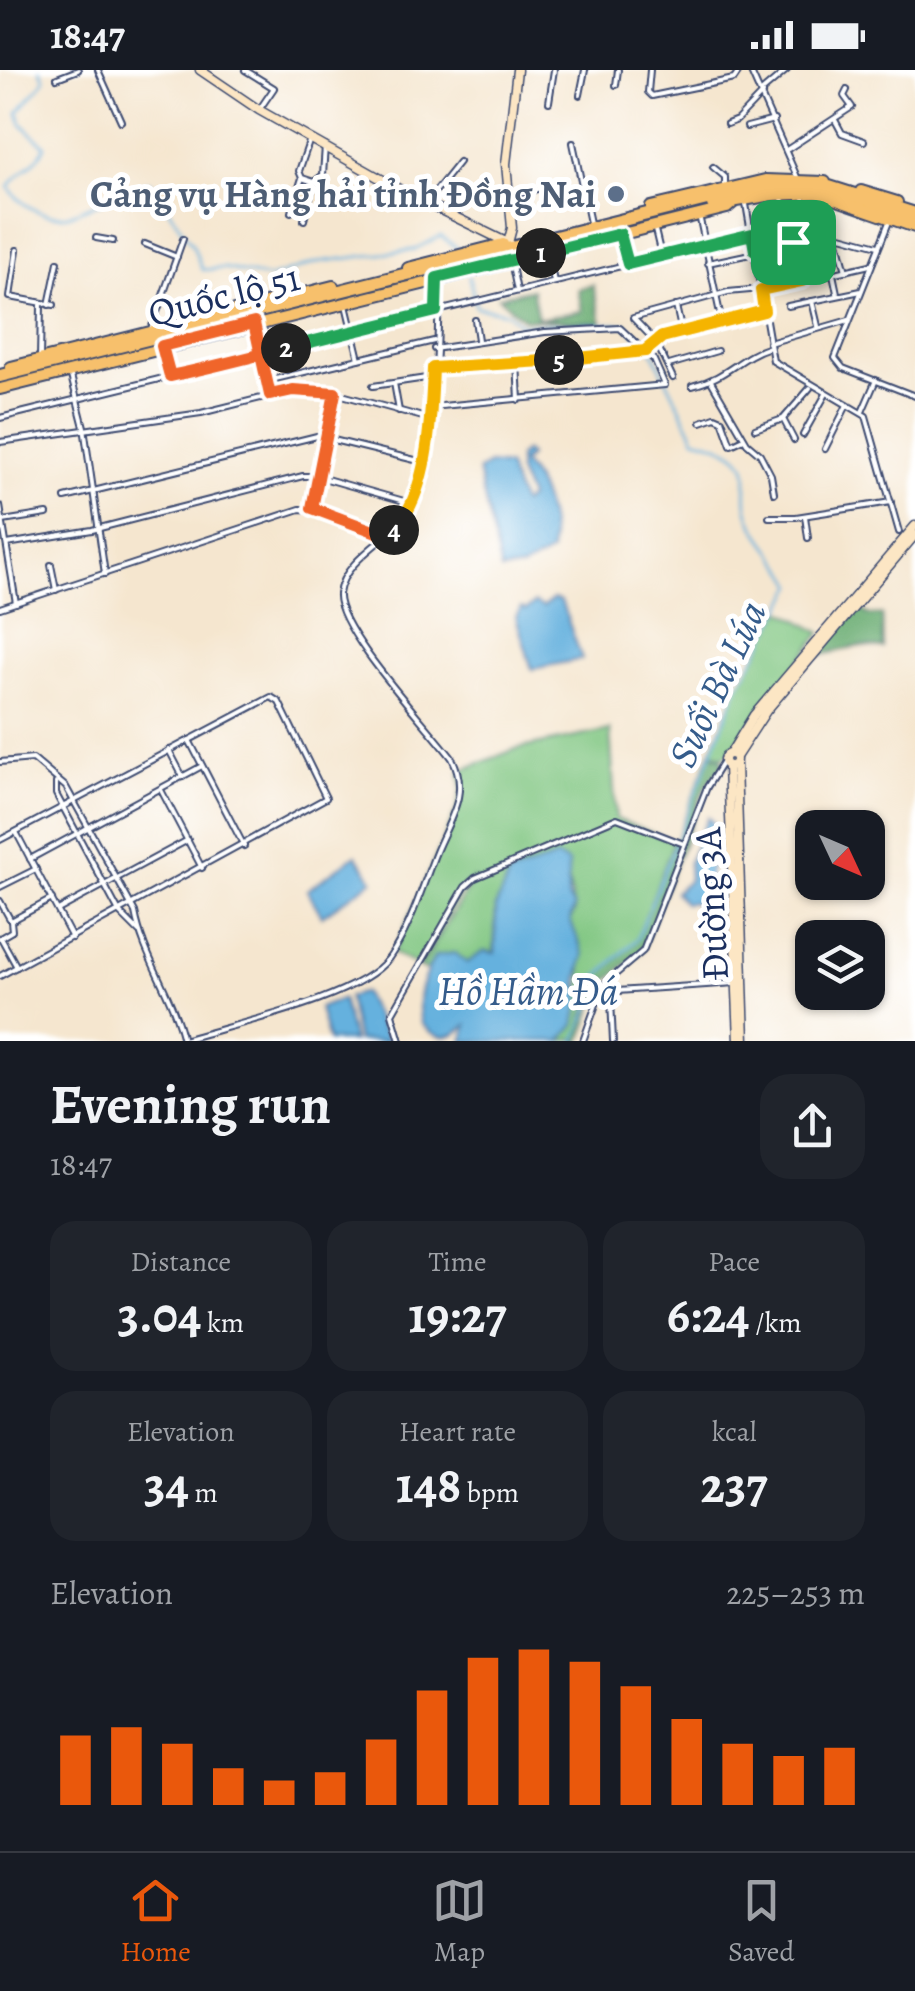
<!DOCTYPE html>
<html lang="en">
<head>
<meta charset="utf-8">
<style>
  body { margin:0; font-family:Alegreya,serif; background:#20242c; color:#f1f3f6; height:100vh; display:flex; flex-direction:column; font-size:38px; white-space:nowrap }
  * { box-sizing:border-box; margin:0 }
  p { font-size:32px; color:#9ea1a6 }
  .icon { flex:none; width:55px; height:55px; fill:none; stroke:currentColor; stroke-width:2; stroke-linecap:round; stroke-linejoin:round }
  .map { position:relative; height:971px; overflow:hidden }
  .side { display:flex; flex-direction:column; background:#171b24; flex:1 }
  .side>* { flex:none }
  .needle { width:65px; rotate:134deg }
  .controls { position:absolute; left:795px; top:740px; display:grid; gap:20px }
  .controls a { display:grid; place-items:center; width:90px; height:90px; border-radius:20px; background:#171b24; box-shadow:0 2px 8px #0004; font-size:50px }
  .pin { position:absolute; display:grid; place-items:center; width:85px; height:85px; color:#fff; margin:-42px; border-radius:20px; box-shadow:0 5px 15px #0006 }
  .km { position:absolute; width:50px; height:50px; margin:-25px; border-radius:50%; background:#222; color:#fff; font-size:28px; line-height:50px; text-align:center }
  .round { display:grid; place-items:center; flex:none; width:105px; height:105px; border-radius:30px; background:#20242c }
  .head { display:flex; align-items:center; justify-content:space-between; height:170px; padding:0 50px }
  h1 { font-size:55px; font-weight:700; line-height:75px }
  .figures { display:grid; grid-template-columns:repeat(3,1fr); gap:15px; height:170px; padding:10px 50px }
  .figures div { display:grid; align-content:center; border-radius:25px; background:#20242c; text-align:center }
  .figures b { font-size:50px; font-weight:700 }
  .figures small { font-size:28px; font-weight:400 }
  .figures p { font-size:28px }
  .chart { height:280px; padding:20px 50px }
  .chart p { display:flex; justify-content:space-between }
  .chart svg { width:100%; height:180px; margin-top:10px; stroke:#ea580c; stroke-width:6 }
  .status { display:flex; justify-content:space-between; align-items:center; height:70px; padding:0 50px; background:#171b24; direction:ltr }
  .status svg { height:28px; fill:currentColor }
  .menu { display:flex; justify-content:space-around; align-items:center; height:140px; border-top:2px solid #363941; background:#171b24; font-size:28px; color:#9ea1a6 }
  .menu a { display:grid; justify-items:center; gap:5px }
  .menu .on { color:#ea580c }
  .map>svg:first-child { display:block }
</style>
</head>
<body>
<div class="status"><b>18:47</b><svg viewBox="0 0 49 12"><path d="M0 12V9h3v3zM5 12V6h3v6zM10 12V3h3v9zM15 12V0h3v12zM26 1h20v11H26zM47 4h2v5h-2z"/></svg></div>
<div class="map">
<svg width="915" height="971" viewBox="0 0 915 971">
  <rect width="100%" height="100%" fill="#fff"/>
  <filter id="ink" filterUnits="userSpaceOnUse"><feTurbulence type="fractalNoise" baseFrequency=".01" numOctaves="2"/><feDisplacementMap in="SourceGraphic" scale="20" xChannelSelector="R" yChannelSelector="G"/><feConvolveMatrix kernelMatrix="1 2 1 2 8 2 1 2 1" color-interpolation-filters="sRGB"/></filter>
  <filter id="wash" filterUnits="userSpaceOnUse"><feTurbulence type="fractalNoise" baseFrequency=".0048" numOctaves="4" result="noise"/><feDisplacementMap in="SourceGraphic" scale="40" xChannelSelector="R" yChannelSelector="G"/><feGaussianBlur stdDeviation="2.25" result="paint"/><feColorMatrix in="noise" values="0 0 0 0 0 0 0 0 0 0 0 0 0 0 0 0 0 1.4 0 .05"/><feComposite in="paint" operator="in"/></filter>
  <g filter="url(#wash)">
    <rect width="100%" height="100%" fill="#f5e6cf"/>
    <g fill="#80c681" stroke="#4e7a70" stroke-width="2.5">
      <polygon points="782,540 821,563 729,682 723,687 711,682 738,617"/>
      <path d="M610 660 616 749 674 771 637 869 596 908 577 968 561 971C590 939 585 887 570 850L574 841 565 792 558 789 509 805 496 836 494 884 488 881 467 893 455 883 435 886 427 901 420 898 475 807 464 816 418 896 393 883 456 741 462 718 460 701 516 679Z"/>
    </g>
    <g fill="#68ab6f" stroke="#426d66" stroke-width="2.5">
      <polygon points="593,215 602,253 524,249 498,227 532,219 538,249 582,241 578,219"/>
      <polygon points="858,537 869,545 882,545 883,578 860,576 817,586"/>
      <polygon points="710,684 722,688 723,695 705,717 642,881 602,915 581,971 575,971 590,938 596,908 637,869"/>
    </g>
    <g fill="#65b1de" stroke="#40709e" stroke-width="2.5">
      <path d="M525 381 529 386 522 393C543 414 553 453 551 482L522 498 501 501 478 401 489 394 507 396 522 434 529 428 518 402 519 386Z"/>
      <polygon points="553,529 561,531 582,589 532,599 516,547 521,538 526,540 535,533 543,537"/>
      <path d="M708 747 713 753C714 784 710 806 702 832L684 833 675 822 689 810 688 793Z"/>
      <polygon points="356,785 373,810 322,846 307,820"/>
      <path d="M557 787 568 793V828L574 837 570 850 584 885 578 909 580 930 575 955 561 971H463L467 955C449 971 437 971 421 953 415 926 422 910 435 886L455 883 467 893 484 881 495 883 496 836 509 805Z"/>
      <polygon points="363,922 366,928 388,971 357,971 348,927"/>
      <polygon points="342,929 353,971 328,971 319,938"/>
    </g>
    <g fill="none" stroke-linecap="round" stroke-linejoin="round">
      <g stroke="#65b1de" stroke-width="2.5">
        <path d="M40 0 45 10 18 42 22 54 45 76C38 95 19 99 9 117 20 136 46 149 68 145L150 112 193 176 202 200 224 198 269 208 318 192 413 180 441 166 460 180"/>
        <path d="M469 206 476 237 508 243 521 255 625 254 652 280 695 368C778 388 730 414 754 455 766 476 784 494 795 515L738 617 637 869 596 908 590 938 575 971"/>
      </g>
    </g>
  </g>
  <g filter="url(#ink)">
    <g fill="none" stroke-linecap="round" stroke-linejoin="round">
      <g stroke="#3c4a6f" stroke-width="8">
        <g id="street">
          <polyline points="98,0 121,51"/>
          <polyline points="245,0 274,18 259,40"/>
          <polyline points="650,0 648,22 652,26 734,9 740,0"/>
          <polyline points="750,0 798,109"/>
          <polyline points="57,8 78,0"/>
          <polyline points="616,15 618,0"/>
          <polyline points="761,22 787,0"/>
          <polyline points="580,25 585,0"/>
          <polyline points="549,32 554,0"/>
          <polyline points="835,50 842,63 864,71"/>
          <polyline points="727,54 737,50 762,24"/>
          <polyline points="747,57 774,50"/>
          <polyline points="310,69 299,101 302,108 314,112"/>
          <polyline points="573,73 590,153"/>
          <polyline points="788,79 852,37 844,26 847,20"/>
          <polyline points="713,97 725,107 725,117"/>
          <polyline points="512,126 541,118"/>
          <polyline points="782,128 802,211"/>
          <polyline points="804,128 822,206"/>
          <polyline points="426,133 459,92"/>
          <polyline points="746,134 773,291 866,346 899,462"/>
          <polyline points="291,142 302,108"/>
          <polyline points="699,145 722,253"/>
          <polyline points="304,150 314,112 323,105 325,76"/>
          <polyline points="889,152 835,288 843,298 915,326"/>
          <polyline points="655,160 661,185"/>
          <polyline points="621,164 629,194"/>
          <polyline points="836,164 846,201"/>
          <polyline points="812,166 830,163 878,176"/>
          <polyline points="96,168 113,171"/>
          <polyline points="145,174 177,187"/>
          <polyline points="17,180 10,227 54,235"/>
          <polyline points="755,181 793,172"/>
          <polyline points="549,187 554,212"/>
          <polyline points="708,193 755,183"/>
          <polyline points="512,196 517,221"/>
          <polyline points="833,204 837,223"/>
          <polyline points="761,219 728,222 633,248 656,272 764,241"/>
          <polyline points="761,220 870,195"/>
          <polyline points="812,231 818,256"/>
          <polyline points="49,235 58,192"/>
          <polyline points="346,235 359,289"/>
          <polyline points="676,236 682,263"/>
          <polyline points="788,236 861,221"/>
          <polyline points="475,250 478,270"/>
          <polyline points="255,256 270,325"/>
          <polyline points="151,259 183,169"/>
          <polyline points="161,271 171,306"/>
          <polyline points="769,273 849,250"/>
          <polyline points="40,289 41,235"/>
          <polyline points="517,292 519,330"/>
          <polyline points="669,295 717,281"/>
          <polyline points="435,298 622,286 645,281 656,272 673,308"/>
          <polyline points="70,302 84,357 105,504"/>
          <polyline points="267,311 434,271"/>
          <polyline points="711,311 747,373 760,384 771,405 774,423"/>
          <polyline points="394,313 399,341"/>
          <polyline points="373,316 433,307"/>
          <path d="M692 316C729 307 738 287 770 277"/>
          <polyline points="431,337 665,315 654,290 620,258 545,262 434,279"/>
          <polyline points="862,342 876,310"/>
          <polyline points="0,348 752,164"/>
          <polyline points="701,352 715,347 722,350 731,375 744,369"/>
          <polyline points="755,359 783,349"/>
          <polyline points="803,365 826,324"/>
          <polyline points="794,370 783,349 810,318"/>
          <polyline points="0,372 201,343 293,320 331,322 430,349"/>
          <polyline points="825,379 847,335"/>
          <polyline points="65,428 317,366 419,391"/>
          <polyline points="0,436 16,533"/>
          <polyline points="311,438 335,325"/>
          <polyline points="805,446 808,468"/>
          <polyline points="769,447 796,447 891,432"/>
          <polyline points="3,451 47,444"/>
          <polyline points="7,474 92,460 303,406 316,406 411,433"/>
          <polyline points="51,495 56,520"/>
          <path d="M0 538 300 439 326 441 387 465C434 436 440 266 438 213"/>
          <polyline points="189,670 244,776"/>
          <polyline points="169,680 183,707"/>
          <path d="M0 692 33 689 66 717 135 842C143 887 173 925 183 971"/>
          <polyline points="56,713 56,724 119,842 139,862"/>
          <polyline points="161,720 202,798"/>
          <polyline points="16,762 72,868"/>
          <polyline points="0,770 271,627 279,632 326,728 0,906"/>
          <polyline points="30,789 202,696"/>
          <polyline points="0,817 36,799"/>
          <polyline points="0,831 11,851"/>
          <polyline points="58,840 188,770"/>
          <polyline points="0,868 12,861 11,851 52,829"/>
          <polyline points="1,868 17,897"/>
          <path d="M183 970C234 954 358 929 389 888 411 857 422 817 436 782 450 748 470 723 452 688 428 656 336 559 339 524 342 499 369 480 387 465"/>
          <polyline points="400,971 392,944 465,817 475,808 617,748 684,774"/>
          <polyline points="583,971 603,915 643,881 707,717 724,690"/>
          <polyline points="613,971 611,930 617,921 736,913"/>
        </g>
      </g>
      <g stroke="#3c4a6f" stroke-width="11">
        <g id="secondary">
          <polyline points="200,0 259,40 406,123 508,173 512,158 506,94 517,0"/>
          <circle cx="730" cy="690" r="6"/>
          <polyline points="730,684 754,645 915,456"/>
          <polyline points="736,687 766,641 915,465"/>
          <polyline points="736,694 745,971"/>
          <polyline points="728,696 739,971"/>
        </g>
      </g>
      <g stroke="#3c4a6f" stroke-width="14">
        <g id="primary">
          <polyline points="861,121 897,132"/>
          <polyline points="651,137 765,110 825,112"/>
          <polyline points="408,198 503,174"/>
          <polyline points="11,297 333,216"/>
          <polyline points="0,319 727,138 734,132"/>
        </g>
      </g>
      <g stroke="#3c4a6f" stroke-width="16">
        <g id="highway">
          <polyline points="817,122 915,156"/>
          <polyline points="713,134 773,124 822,122"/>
          <polyline points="0,306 759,116 829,117 915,144"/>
        </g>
      </g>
      <use href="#street" stroke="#fff" stroke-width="4"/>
      <use href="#secondary" stroke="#fce6c4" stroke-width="8"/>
      <use href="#primary" stroke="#f7c06c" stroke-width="10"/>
      <use href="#highway" stroke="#f7c06c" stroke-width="12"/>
    </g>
  </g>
  <g fill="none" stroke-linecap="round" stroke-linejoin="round" filter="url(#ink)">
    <g stroke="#fff" stroke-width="20">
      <polyline id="split-1" points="541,183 620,164 628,194 752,164 755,181 793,172"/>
    </g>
    <g stroke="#fff" stroke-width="20">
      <polyline id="split-2" points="286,278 436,241 437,208 541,183"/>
    </g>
    <g stroke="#fff" stroke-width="20">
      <path id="split-3" d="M265 303 254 253 162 276 170 306C209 298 247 288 286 278"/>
    </g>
    <g stroke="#fff" stroke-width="20">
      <polyline id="split-4" points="265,303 270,325 293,320 335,323 312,438 387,466 394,460"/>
    </g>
    <g stroke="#fff" stroke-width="20">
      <path id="split-5" d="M394 460C429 423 431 347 433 298L559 290"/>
    </g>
    <g stroke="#fff" stroke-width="20">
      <polyline id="split-6" points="559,290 645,281 662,267 764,241 761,220 802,211 793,172"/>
    </g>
    <use href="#split-1" stroke="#22a559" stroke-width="12"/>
    <use href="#split-2" stroke="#22a559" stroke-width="12"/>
    <use href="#split-3" stroke="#f0652b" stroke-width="12"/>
    <use href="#split-4" stroke="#f0652b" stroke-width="12"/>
    <use href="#split-5" stroke="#f5b400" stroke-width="12"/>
    <use href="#split-6" stroke="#f5b400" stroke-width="12"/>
  </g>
  <circle fill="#5c6f8a" stroke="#fff" stroke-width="4" cx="616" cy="124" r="10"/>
  <g text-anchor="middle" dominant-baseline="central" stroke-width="10" stroke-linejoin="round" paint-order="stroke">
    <g font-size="38" font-weight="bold" fill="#4e5e75" stroke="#fff" text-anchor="end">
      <text x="596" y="124">Cảng vụ Hàng hải tỉnh Đồng Nai</text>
    </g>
    <g font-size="38" fill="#1b2f5e" stroke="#fff">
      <text transform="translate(224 225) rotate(-14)">Quốc lộ 51</text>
      <text transform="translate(711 834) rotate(-93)">Đường 3A</text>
    </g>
    <g font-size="40" font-style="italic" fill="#355c8b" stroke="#fff">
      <text transform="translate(717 614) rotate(-65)">Suối Bà Lúa</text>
      <text x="528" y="921">Hồ Hầm Đá</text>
    </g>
  </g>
</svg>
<div class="controls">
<a><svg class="needle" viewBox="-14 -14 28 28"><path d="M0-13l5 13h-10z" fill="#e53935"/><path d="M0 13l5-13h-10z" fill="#9ea1a6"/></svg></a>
<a><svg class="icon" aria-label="layers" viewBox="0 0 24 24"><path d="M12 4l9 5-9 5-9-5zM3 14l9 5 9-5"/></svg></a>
</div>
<div class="pin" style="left:793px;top:172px;background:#1e9e55"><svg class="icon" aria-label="arrive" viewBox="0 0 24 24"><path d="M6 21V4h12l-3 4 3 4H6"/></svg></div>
<b class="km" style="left:541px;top:183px">1</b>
<b class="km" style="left:286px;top:278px">2</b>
<b class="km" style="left:394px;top:460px">4</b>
<b class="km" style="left:559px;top:290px">5</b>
</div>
<section class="side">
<div class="head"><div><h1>Evening run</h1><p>18:47</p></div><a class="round"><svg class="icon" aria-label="share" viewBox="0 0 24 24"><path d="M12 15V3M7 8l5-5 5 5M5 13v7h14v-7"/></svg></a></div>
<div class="figures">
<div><p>Distance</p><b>3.04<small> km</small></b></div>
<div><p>Time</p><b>19:27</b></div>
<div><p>Pace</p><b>6:24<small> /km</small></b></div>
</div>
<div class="figures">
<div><p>Elevation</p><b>34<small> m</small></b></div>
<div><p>Heart rate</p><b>148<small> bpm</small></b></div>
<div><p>kcal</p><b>237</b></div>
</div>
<div class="chart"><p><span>Elevation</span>225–253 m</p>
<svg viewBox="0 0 160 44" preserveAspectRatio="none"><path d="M5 44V27M15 44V25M25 44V29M35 44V35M45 44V38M55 44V36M65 44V28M75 44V16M85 44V8M95 44V6M105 44V9M115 44V15M125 44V23M135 44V29M145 44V32M155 44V30"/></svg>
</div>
</section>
<nav class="menu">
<a class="on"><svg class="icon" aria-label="home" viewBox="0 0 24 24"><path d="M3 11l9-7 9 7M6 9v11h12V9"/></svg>Home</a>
<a><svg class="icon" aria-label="map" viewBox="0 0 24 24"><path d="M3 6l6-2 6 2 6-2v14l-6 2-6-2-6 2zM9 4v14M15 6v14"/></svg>Map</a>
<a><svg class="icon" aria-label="saved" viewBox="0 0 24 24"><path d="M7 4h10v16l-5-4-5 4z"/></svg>Saved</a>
</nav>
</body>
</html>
